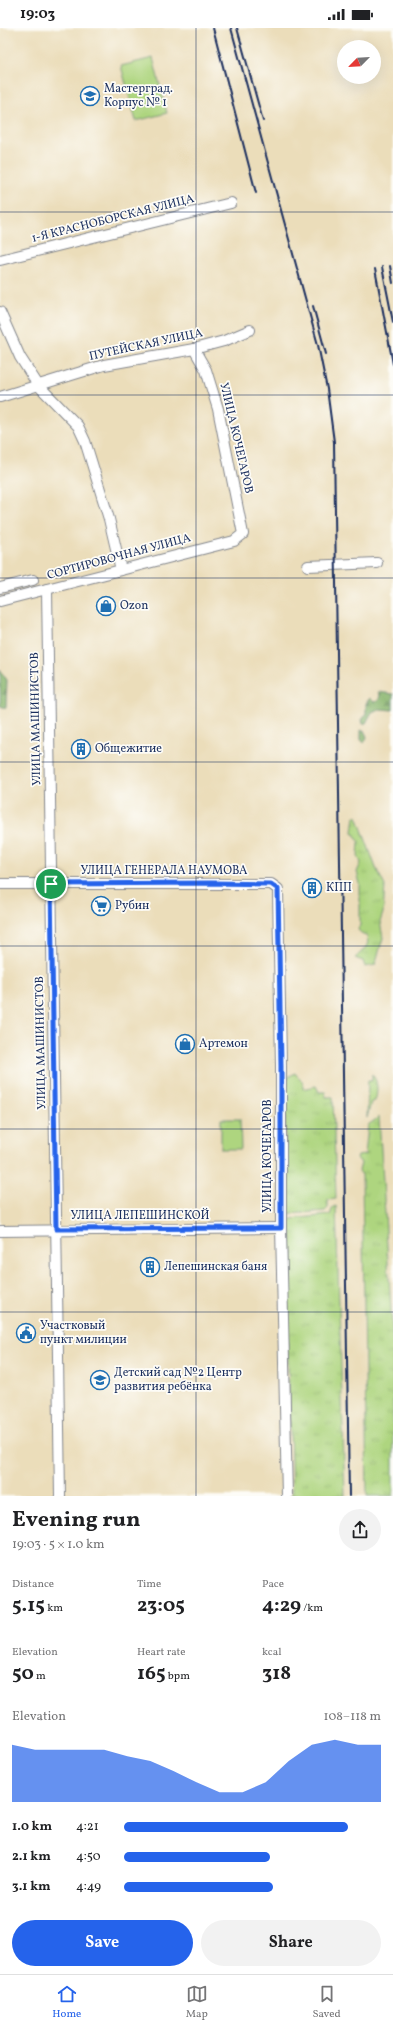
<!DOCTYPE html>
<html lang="en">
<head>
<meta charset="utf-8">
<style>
  body { margin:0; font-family:Vollkorn,serif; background:#f2f2f2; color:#202124; height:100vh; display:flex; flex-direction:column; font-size:15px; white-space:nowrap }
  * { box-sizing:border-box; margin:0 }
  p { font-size:13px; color:#757577 }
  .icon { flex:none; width:22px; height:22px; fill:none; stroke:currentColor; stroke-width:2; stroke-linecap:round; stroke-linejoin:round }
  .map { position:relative; height:1468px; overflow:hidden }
  .details { display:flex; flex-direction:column; background:#fff; flex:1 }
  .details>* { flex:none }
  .needle { width:26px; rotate:246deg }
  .controls { position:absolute; left:337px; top:12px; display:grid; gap:8px }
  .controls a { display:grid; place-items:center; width:44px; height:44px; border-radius:50%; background:#fff; box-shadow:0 4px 16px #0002; font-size:20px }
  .pin { position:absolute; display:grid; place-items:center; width:34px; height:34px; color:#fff; margin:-17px; border:2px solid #fff; border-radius:50%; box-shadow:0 1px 4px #0007 }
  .round { display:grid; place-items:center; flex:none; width:42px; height:42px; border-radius:21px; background:#f2f2f2 }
  .head { display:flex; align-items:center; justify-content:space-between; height:68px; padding:0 12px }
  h1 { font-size:22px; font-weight:700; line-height:30px }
  .metrics { display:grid; grid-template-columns:repeat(3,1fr); gap:6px; height:68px; padding:4px 12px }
  .metrics div { display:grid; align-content:center }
  .metrics b { font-size:20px; font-weight:700 }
  .metrics small { font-size:11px; font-weight:400 }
  .metrics p { font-size:11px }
  .chart { height:112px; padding:8px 12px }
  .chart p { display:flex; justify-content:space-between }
  .chart svg { width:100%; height:72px; margin-top:4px; fill:#2563eb; opacity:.7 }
  .button { display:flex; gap:8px; margin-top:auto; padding:8px 12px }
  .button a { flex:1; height:46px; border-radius:24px; background:#2563eb; color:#fff; font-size:16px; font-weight:700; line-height:46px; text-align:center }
  .button a+a { background:#f2f2f2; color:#202124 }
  ul { padding:0 12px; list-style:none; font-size:13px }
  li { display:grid; grid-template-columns:64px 48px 1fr; align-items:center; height:30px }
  li i { height:10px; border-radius:5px; background:#2563eb }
  .status { display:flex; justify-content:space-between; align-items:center; height:28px; padding:0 20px; background:#fff; direction:ltr }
  .status svg { height:11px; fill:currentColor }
  .dock { display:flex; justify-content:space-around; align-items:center; height:56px; border-top:1px solid #e0e0e0; background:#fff; font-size:11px; color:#757577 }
  .dock a { display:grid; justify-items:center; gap:2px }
  .dock .current { color:#2563eb }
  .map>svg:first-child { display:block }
</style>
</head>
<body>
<div class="status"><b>19:03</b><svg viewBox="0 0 49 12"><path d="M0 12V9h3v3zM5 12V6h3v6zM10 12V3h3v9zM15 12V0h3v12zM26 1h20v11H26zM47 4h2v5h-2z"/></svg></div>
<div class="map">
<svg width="393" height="1468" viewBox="0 0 393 1468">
  <defs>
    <pattern id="grass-tufts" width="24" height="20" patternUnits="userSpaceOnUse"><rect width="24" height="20" fill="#aed57f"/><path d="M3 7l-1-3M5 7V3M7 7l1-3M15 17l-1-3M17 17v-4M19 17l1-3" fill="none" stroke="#95b770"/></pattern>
    <pattern id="forest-firs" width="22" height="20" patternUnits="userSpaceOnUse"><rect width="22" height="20" fill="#8ab66e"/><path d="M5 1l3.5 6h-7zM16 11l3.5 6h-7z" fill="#70945e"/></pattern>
  </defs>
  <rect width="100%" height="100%" fill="#fdfcf7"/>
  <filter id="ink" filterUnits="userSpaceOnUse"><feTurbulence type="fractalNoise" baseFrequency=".025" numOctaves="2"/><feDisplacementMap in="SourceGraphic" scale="8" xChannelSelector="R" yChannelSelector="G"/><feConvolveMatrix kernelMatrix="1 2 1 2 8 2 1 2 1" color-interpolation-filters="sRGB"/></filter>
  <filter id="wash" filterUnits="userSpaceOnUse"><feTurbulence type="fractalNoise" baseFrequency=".012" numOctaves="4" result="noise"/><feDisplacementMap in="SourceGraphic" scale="16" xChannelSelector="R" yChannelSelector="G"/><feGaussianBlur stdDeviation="0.9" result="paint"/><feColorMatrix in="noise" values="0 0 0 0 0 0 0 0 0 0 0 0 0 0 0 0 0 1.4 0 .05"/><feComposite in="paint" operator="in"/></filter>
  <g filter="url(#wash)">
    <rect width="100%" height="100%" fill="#ebddba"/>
    <g fill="url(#grass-tufts)" stroke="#64826e">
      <path d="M355 788H357L376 840 385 858 383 885 380 894 383 910 375 937 365 939 363 933 355 930C361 924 372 917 366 908 364 906 360 905 358 902L360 897V856L357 844 361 835 358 828 359 814 353 804Z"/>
      <polygon points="295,1045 303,1055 303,1061 316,1058 319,1064 325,1064 326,1069 333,1069 336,1171 328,1172 328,1180 325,1183 289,1186 286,1184 285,1051"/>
      <path d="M372 1046C378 1051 378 1065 375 1073L371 1074 367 1090 368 1053H372Z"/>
      <polygon points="379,1089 393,1314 393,1468 367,1468 362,1147 359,1143 361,1135 357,1130 358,1128 365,1127 368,1097"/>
      <polygon points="336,1178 345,1468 292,1468 284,1197 286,1193 291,1191 330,1187 333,1179"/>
    </g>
    <g fill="url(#forest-firs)" stroke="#527266">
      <polygon points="0,642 7,652 6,680 0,678"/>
      <polygon points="378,664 393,666 393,682 379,681 372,684 366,695 363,696 362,692 366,686 366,675 370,670 374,674 378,673 380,668"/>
      <polygon points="361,702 365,704 367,709 364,715 361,712"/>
    </g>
    <g fill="#aed57f" stroke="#64826e">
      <polygon points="153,30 167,85 136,93 121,38"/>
      <polygon points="221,1091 240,1091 241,1121 221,1121"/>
    </g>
  </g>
  <g filter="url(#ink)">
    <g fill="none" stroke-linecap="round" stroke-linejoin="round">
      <g stroke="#83868c" stroke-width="12">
        <g id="minor">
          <polyline points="0,232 231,175"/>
          <polyline points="0,284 20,329 38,357 78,398 85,413 109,491 121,542"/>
          <polyline points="0,369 104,337 194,321 224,313 250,302"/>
          <polyline points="308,538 377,535"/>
          <polyline points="0,560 33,552"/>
          <polyline points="47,561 60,1468"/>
          <polyline points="0,573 234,513 243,506 218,381 206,342 194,321"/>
          <polyline points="0,856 271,856 278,861 281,1038 281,1200 287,1468"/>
          <polyline points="0,1203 281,1200"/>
        </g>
      </g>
      <use href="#minor" stroke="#fff" stroke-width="10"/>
      <g stroke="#1b2f5e" stroke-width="2">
        <polyline points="213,0 256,165"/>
        <polyline points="231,0 318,317 327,361 334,414 349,1468"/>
        <polyline points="237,0 263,93"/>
        <polyline points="390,238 393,255"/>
        <polyline points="382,239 393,294"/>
        <polyline points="375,241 393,336"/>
        <polyline points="313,278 326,326"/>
      </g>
    </g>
  </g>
  <g fill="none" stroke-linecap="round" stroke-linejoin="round" filter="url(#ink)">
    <g stroke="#fff" stroke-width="8">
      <polygon id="route" points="211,855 271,856 278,861 281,1038 281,1200 56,1201 51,856"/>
    </g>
    <use href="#route" stroke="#2563eb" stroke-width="5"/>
  </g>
  <path fill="none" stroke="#1b2f5e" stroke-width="1" stroke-opacity="0.55" d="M196 0V1468M0 184H393M0 367H393M0 550H393M0 734H393M0 918H393M0 1101H393M0 1284H393"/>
  <defs>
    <g id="school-ring" transform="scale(1)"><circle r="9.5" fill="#fdfcf7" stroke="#1f6fb2" stroke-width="1.5"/><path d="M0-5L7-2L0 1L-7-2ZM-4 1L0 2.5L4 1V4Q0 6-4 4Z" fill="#1f6fb2"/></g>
    <g id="shop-ring" transform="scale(1)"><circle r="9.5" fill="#fdfcf7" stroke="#1f6fb2" stroke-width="1.5"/><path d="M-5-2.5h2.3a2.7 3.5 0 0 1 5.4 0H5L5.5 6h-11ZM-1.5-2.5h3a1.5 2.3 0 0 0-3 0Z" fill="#1f6fb2"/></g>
    <g id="building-ring" transform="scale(1)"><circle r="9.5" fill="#fdfcf7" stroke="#1f6fb2" stroke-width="1.5"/><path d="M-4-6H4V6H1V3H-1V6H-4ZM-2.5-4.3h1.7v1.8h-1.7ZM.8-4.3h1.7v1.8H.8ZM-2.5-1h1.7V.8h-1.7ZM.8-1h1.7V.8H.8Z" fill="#1f6fb2"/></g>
    <g id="supermarket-ring" transform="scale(1)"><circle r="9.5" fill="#fdfcf7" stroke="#1f6fb2" stroke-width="1.5"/><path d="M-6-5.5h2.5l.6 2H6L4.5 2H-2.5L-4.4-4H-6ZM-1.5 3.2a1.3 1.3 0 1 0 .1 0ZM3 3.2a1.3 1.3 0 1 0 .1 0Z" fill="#1f6fb2"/></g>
    <g id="civic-ring" transform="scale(1)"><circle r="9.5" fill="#fdfcf7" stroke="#1f6fb2" stroke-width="1.5"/><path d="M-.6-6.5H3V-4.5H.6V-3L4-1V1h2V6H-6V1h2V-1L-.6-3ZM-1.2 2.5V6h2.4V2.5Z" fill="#1f6fb2"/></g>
  </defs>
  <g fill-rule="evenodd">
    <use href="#school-ring" x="90" y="68"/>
    <use href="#shop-ring" x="106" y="578"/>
    <use href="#building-ring" x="81" y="721"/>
    <use href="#building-ring" x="312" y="860"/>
    <use href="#supermarket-ring" x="101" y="878"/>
    <use href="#shop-ring" x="185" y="1016"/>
    <use href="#building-ring" x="150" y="1239"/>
    <use href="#civic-ring" x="26" y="1305"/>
    <use href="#school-ring" x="100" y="1352"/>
  </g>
  <g text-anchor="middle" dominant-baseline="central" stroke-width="3.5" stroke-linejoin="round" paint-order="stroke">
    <g font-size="12" fill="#1b2f5e" stroke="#fdfcf7" text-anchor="start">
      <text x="104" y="61">Мастерград.<tspan x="104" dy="14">Корпус № 1</tspan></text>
      <text x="120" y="578">Ozon</text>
      <text x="95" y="721">Общежитие</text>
      <text x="326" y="860">КПП</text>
      <text x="115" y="878">Рубин</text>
      <text x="199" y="1016">Артемон</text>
      <text x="164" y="1239">Лепешинская баня</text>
      <text x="40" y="1298">Участковый<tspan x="40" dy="14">пункт милиции</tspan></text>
      <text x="114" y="1345">Детский сад №2 Центр<tspan x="114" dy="14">развития ребёнка</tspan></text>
    </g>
    <g font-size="12" fill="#1b2f5e" stroke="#fdfcf7">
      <text transform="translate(113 191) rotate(-14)">1-Я КРАСНОБОРСКАЯ УЛИЦА</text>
      <text transform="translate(146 317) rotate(-12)">ПУТЕЙСКАЯ УЛИЦА</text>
      <text transform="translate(236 410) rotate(77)">УЛИЦА КОЧЕГАРОВ</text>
      <text transform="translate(119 529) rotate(-15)">СОРТИРОВОЧНАЯ УЛИЦА</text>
      <text transform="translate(36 691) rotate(-91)">УЛИЦА МАШИНИСТОВ</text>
      <text x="164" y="843">УЛИЦА ГЕНЕРАЛА НАУМОВА</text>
      <text transform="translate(41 1015) rotate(-91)">УЛИЦА МАШИНИСТОВ</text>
      <text transform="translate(268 1128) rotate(-90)">УЛИЦА КОЧЕГАРОВ</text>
      <text x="140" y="1188">УЛИЦА ЛЕПЕШИНСКОЙ</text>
    </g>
  </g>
</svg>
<div class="controls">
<a><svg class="needle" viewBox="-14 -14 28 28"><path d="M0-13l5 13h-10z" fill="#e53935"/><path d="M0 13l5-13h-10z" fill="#757577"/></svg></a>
</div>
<div class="pin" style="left:51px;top:856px;background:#1e9e55"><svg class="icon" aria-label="arrive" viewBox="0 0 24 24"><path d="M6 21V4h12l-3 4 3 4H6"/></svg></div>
</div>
<section class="details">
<div class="head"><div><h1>Evening run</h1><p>19:03 · 5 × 1.0 km</p></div><a class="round"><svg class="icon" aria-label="share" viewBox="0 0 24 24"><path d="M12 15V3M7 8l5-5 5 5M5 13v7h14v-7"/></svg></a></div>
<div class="metrics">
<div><p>Distance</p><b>5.15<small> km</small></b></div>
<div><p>Time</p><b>23:05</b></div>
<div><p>Pace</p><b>4:29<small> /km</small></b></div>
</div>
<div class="metrics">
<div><p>Elevation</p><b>50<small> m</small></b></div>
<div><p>Heart rate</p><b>165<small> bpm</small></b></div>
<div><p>kcal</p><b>318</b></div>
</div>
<div class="chart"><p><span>Elevation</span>108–118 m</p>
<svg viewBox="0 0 160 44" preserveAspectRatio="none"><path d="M0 44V9L10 12L20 12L30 12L40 12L50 16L60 19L70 25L80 32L90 38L100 38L110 32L120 19L130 9L140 6L150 9L160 9V44z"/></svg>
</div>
<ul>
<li><b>1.0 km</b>4:21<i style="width:87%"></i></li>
<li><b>2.1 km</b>4:50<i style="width:57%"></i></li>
<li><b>3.1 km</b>4:49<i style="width:58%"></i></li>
</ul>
<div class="button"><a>Save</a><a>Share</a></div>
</section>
<nav class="dock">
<a class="current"><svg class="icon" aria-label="home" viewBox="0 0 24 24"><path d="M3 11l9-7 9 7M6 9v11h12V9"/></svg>Home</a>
<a><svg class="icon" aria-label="map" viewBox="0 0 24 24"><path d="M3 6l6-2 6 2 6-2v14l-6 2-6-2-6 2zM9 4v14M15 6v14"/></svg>Map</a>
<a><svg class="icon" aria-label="saved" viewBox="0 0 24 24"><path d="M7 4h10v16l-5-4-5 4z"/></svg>Saved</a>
</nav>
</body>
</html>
